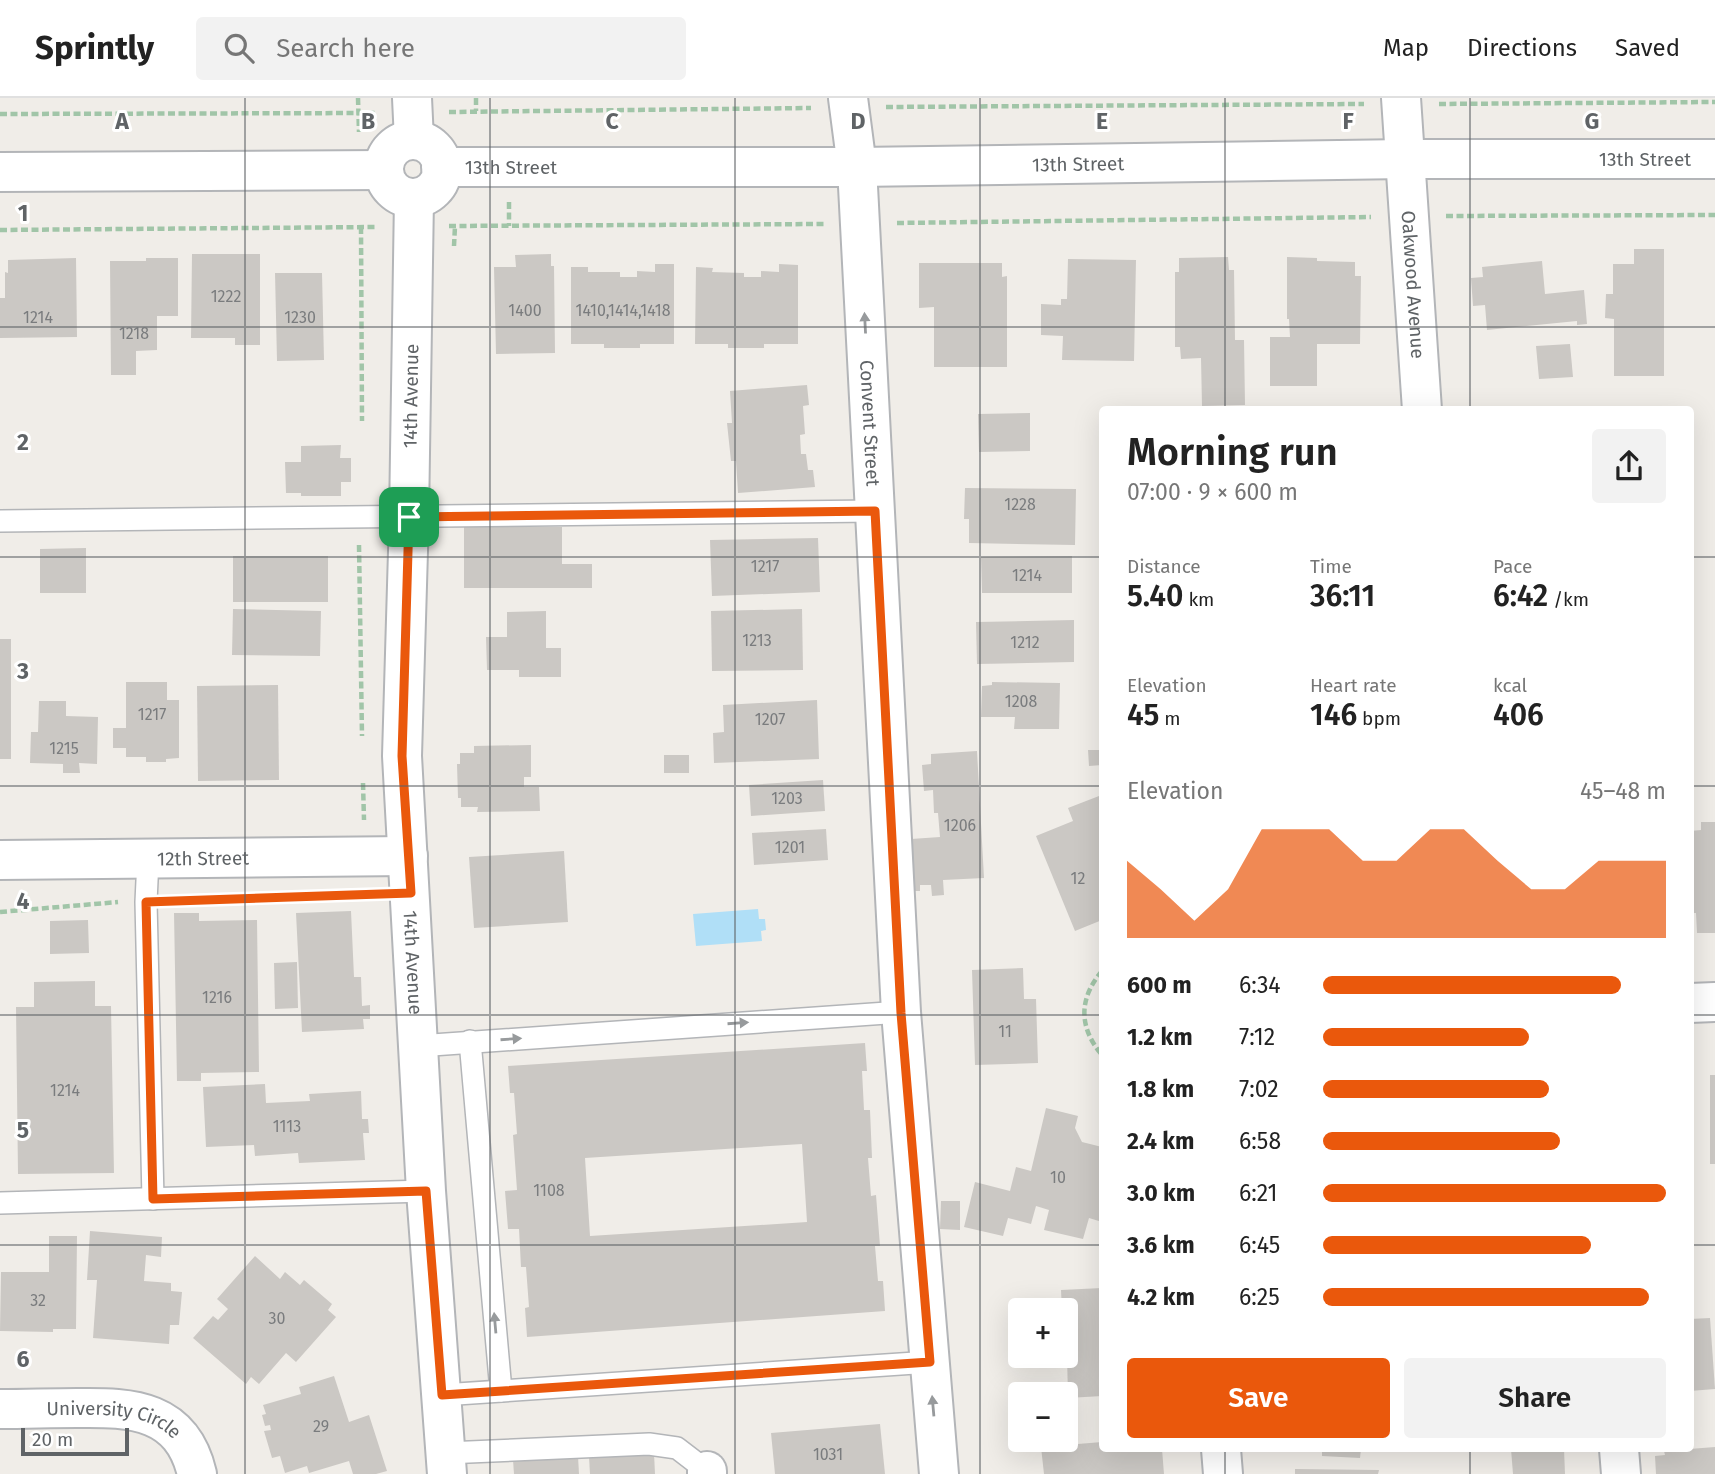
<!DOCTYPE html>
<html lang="en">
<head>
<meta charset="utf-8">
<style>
  body { margin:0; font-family:"Fira Sans",sans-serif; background:#f2f2f2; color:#222; height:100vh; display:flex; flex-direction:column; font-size:26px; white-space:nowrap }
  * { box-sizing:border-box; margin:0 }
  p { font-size:23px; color:#767676 }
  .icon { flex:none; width:38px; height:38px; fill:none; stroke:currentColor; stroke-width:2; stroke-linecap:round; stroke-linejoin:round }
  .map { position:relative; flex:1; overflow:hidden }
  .panel { position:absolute; left:1099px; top:308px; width:595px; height:1046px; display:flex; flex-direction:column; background:#fff; border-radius:7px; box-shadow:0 7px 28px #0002 }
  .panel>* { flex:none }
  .tools { position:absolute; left:1008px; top:1200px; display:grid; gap:14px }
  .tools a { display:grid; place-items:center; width:70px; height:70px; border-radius:7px; background:#fff; box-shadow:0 7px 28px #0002; font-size:35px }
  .scale { position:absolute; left:21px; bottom:18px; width:108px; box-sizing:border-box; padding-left:7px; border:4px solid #5f6366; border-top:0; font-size:19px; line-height:24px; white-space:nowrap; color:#5f6366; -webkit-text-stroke:5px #fff; paint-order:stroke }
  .pin { position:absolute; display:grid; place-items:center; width:60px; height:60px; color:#fff; margin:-30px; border-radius:14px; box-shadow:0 4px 10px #0006 }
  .round { display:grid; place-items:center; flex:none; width:74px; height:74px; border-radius:7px; background:#f2f2f2 }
  .overview { display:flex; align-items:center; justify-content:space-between; height:119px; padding:0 28px }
  h1 { font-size:38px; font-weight:600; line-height:52px }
  .stats { display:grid; grid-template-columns:repeat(3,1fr); gap:10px; height:119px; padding:7px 28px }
  .stats div { display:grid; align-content:center }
  .stats b { font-size:30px; font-weight:600 }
  .stats small { font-size:19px; font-weight:400 }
  .stats p { font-size:19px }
  .chart { height:196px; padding:14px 28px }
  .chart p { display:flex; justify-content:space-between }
  .chart svg { width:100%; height:126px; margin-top:7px; fill:#ea580c; opacity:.7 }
  .primary-button { display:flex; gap:14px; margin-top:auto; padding:14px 28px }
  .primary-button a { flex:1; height:80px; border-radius:7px; background:#ea580c; color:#fff; font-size:28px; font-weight:600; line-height:80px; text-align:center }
  .primary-button a+a { background:#f2f2f2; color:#222 }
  ul { padding:0 28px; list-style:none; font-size:23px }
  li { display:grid; grid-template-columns:112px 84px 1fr; align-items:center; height:52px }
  li i { height:18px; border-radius:9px; background:#ea580c }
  header { display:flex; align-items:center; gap:42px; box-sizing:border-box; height:98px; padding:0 35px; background:#fff; border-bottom:2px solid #e0e0e0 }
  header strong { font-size:33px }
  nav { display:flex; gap:38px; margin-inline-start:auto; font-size:24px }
  .search { width:490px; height:63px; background:#f2f2f2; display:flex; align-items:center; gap:18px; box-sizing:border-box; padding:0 24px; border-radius:7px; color:#767676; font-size:26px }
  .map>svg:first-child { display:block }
</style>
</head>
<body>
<header>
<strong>Sprintly</strong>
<div class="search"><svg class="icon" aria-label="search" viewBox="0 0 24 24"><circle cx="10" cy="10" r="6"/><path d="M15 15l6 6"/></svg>Search here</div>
<nav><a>Map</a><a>Directions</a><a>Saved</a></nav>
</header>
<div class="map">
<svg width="1715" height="1376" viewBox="0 0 1715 1376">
  <rect width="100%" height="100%" fill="#f0ede8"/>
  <polygon fill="#b0dff7" points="758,811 759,821 765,821 766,832 761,833 762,843 696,848 693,816"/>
  <g fill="#cbc8c4" fill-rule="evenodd">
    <polygon points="1634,151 1664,151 1664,278 1614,278 1614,221 1605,220 1606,196 1613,196 1613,166 1634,166"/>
    <polygon points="192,156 260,156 260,247 235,247 235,240 191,240"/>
    <polygon points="551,156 551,168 554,168 555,255 496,256 494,169 516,169 515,157"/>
    <polygon points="1228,159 1229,172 1234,172 1235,242 1244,242 1245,307 1202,308 1201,260 1181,261 1180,249 1175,249 1175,174 1179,174 1179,160"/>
    <polygon points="1287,159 1317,160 1317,163 1355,164 1355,178 1361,178 1360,246 1317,246 1317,288 1270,288 1270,239 1290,239 1289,221 1287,221"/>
    <polygon points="76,160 77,239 0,240 0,200 5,200 5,174 8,175 8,162"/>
    <polygon points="146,160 178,160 178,218 157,218 157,252 136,253 136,277 111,277 110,163 146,163"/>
    <polygon points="1068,161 1136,162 1134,263 1062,262 1063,238 1041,237 1041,206 1061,207 1061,201 1067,201"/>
    <polygon points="1542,163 1545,196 1584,192 1587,226 1577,227 1577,223 1487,232 1485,207 1473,208 1471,180 1483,179 1482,169"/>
    <polygon points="919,165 1002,165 1002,179 1007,178 1007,269 934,269 934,209 919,210"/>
    <polygon points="655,166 674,166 674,246 640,246 640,250 604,250 604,246 571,246 571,169 588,169 588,174 620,174 620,179 637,179 637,173 655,174"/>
    <polygon points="779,166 798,167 798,246 764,246 764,250 728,250 728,246 695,246 696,169 713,170 712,174 744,175 744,179 761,179 761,173 779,174"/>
    <polygon points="275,175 322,175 324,262 277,263"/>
    <polygon points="1570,246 1573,279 1539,281 1536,248"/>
    <polygon points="807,287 809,307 803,308 805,336 800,337 801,356 806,356 808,372 813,372 815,389 738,395 736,363 731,363 727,325 732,325 730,293"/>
    <polygon points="1030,315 1030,353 979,354 978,316"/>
    <polygon points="341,347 340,360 351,360 351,384 341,384 341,398 301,398 301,395 286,395 285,364 301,364 301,348"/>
    <polygon points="965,390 1076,391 1075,447 969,445 969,421 964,421"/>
    <polygon points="464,429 562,429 562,466 592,466 592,490 464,490"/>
    <polygon points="818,440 820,494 712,498 710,442"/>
    <polygon points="86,450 86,495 40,495 40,451"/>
    <rect x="233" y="458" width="95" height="46"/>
    <polygon points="1072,458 1072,495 982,495 981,459"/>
    <polygon points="233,511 321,513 320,558 232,557"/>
    <polygon points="802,511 803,572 712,573 711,513"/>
    <polygon points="546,513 546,550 561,550 561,579 519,579 519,572 487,572 486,539 507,539 507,514"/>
    <polygon points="1074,522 1074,564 977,566 976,524"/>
    <rect x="0" y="541" width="11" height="120"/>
    <polygon points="126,584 167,584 167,602 179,602 179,660 166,661 166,664 146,664 146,659 126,659 126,650 113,650 113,630 126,630"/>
    <polygon points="992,584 1060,585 1059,631 1014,631 1015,619 981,619 982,588 992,587"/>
    <polygon points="278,587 279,682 198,683 197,588"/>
    <polygon points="817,602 819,661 714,665 713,635 724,634 723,607"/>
    <polygon points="39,603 66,603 66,618 98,619 97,666 79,665 80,675 63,675 63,666 30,665 31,634 38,634"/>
    <polygon points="531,647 531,679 524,679 524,689 539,689 540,713 477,714 478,709 461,709 461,700 458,700 457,666 460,666 460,655 474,655 474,648"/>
    <polygon points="1088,652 1102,652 1102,667 1089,668"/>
    <polygon points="977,653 984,780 943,782 944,797 932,798 931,787 920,787 920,793 914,793 911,741 940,739 938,715 934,715 933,692 924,693 922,667 931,666 931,656"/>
    <rect x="664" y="657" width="25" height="18"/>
    <polygon points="823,682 825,713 751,718 749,687"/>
    <polygon points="1099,698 1102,707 1102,822 1075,833 1036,738 1073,723 1068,710"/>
    <polygon points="1701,724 1715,724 1715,835 1697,835 1696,815 1692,815 1690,733 1701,732"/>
    <polygon points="826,731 828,762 754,767 752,735"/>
    <polygon points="564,753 568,824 474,830 469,759"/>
    <polygon points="351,813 354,879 361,879 362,908 370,907 370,921 363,921 364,931 302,934 296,815"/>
    <polygon points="174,815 199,815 199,823 257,822 259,974 201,975 201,983 177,983"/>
    <polygon points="88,822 89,855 50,856 50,823"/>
    <polygon points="297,864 298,910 275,911 274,865"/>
    <polygon points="1023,870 1024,901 1036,901 1038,965 975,967 972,872"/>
    <polygon points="95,883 95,908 111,908 114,1075 18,1076 16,909 34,909 34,884"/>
    <path d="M865 945 867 973H862L864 1012H870L872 1060H868L871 1098 876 1097 880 1148H875L878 1183H883L885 1213 527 1239 525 1210 529 1209 526 1169H521L519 1131H508L505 1093 517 1092 513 1037 517 1036 514 995H510L508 968ZM802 1046 807 1124 590 1138 585 1060Z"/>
    <rect x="1710" y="977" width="5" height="89"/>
    <polygon points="265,986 266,1005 310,1003 309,996 361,993 362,1021 368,1021 369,1035 363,1035 365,1062 299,1065 298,1055 255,1058 254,1047 206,1049 203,989"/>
    <polygon points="1046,1010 1078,1018 1075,1030 1082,1044 1102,1049 1102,1124 1089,1120 1083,1141 1044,1132 1049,1112 1036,1108 1031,1126 1008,1120 1003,1138 964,1129 975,1084 1010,1093 1016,1069 1031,1073"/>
    <polygon points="941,1103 960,1103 960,1132 940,1131"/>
    <polygon points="90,1133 162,1139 161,1159 146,1157 144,1183 171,1185 171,1193 182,1194 179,1227 170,1227 169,1246 93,1240 97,1182 87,1182"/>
    <polygon points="49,1138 77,1138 76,1231 53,1231 53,1234 0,1233 1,1174 49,1174"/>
    <polygon points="255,1158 280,1181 285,1174 300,1187 304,1182 332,1206 328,1212 336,1219 296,1264 286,1255 259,1286 251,1279 246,1286 193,1240 213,1218 218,1222 228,1211 217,1201"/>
    <polygon points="1102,1190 1102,1298 1068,1300 1066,1213 1062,1213 1061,1192"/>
    <polygon points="1710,1220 1715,1291 1690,1293 1690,1221"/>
    <polygon points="334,1278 349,1324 369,1317 387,1373 376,1376 353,1376 349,1363 309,1375 307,1368 285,1375 280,1358 272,1360 264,1333 271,1332 270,1327 265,1328 262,1317 266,1316 263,1307 301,1296 299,1289"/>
    <polygon points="880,1326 885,1376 775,1376 771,1335"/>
    <polygon points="1102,1344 1102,1351 1162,1351 1164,1376 1044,1376 1041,1349"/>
    <polygon points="1715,1349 1715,1376 1656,1376 1655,1358 1665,1357 1664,1353"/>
    <polygon points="1322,1351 1361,1351 1360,1360 1322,1358"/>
    <polygon points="1511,1351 1564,1351 1565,1376 1513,1376"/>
    <polygon points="654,1355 655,1376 590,1376 589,1359"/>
    <polygon points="578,1358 579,1376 514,1376 513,1362"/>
    <polygon points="1295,1371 1379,1372 1378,1376 1295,1376"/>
  </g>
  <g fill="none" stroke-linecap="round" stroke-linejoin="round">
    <g stroke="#b3b5b8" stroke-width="24">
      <g id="service">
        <polyline points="0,423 875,413"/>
        <polyline points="148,761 146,804 153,1101"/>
        <polyline points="470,943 501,1293"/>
        <polyline points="418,948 901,914"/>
        <polyline points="0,1105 426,1093"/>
        <polyline points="442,1297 930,1264"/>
        <polyline points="446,1355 649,1346 677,1350 707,1373"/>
      </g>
    </g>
    <g stroke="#b3b5b8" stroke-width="42">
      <g id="minor">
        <polyline points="412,0 414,42"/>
        <path id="s1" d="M848 0 857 69 901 914 939 1376"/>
        <path id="s2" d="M1401 0 1422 312"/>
        <circle cx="413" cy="71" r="29"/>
        <path id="s3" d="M441 69H857L1406 61H1715"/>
        <polyline points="0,74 384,72"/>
        <path id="s4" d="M414 100 409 419 402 658 426 1093 447 1376"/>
        <path id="s5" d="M0 762 408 758"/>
        <polyline points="1690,905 1715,904"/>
        <path id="s6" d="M0 1311C26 1311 51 1310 77 1310 133 1309 182 1312 197 1376"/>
        <polyline points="1221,1351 1223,1376"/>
        <polyline points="1619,1351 1621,1376"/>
        <polyline points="707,1373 707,1376"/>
      </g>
    </g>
    <g stroke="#a1c5a8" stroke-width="4.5" stroke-dasharray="7 3.5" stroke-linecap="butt">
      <polyline points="358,0 359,34"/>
      <polyline points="476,0 476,13"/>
      <polyline points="1439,6 1715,4"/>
      <polyline points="886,9 1364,6"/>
      <polyline points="449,14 811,10"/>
      <polyline points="0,16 377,15"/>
      <polyline points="509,104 509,128"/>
      <polyline points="1446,118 1715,117"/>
      <polyline points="897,125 1371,119"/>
      <polyline points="449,128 825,126"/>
      <polyline points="361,129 362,323"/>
      <polyline points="0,132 377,129"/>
      <polyline points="454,148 455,128"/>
      <polyline points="359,447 362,638"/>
      <polyline points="363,685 364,722"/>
      <polyline points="175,804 300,800"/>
      <polyline points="0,814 118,804"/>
      <path d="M1102 873C1078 901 1079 930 1102 957"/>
    </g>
    <use href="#service" stroke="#fff" stroke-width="21"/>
    <use href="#minor" stroke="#fff" stroke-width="38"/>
  </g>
  <defs><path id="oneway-solid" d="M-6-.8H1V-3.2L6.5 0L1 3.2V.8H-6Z" transform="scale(1.75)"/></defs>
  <g fill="#979a9c">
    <use href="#oneway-solid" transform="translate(865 225) rotate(-93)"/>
    <use href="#oneway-solid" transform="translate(738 925) rotate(-4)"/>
    <use href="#oneway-solid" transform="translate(511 941) rotate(-4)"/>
    <use href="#oneway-solid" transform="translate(495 1225) rotate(-95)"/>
    <use href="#oneway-solid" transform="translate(933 1308) rotate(-95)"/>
  </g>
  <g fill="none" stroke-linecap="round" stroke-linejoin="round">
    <g stroke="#fff" stroke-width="14">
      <polygon id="route" points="875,413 901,915 930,1264 442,1297 426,1093 153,1101 146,804 411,795 402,658 409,419"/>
    </g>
    <use href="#route" stroke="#ea580c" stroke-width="9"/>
  </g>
  <path fill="none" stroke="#5f6366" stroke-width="2" stroke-opacity="0.55" d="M245 0V1376M490 0V1376M735 0V1376M980 0V1376M1225 0V312M1470 0V312M0 229H1715M0 459H1102M1690 459H1715M0 688H1102M1690 688H1715M0 917H1102M1690 917H1715M0 1147H1102M1690 1147H1715M1225 1351V1376M1470 1351V1376"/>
  <g text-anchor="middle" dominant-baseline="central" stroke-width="6" stroke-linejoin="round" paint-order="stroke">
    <g font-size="16" fill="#7a7c7e">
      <text x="226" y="198">1222</text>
      <text x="525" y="212">1400</text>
      <text x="623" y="212">1410,1414,1418</text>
      <text x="38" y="219">1214</text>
      <text x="300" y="219">1230</text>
      <text x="134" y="235">1218</text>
      <text x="1020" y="406">1228</text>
      <text x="765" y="468">1217</text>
      <text x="1027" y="477">1214</text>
      <text x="757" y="542">1213</text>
      <text x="1025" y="544">1212</text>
      <text x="1021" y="603">1208</text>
      <text x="152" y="616">1217</text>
      <text x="770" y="621">1207</text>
      <text x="64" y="650">1215</text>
      <text x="787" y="700">1203</text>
      <text x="960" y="727">1206</text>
      <text x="790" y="749">1201</text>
      <text x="1078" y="780">12</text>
      <text x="217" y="899">1216</text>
      <text x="1005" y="933">11</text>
      <text x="65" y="992">1214</text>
      <text x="287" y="1028">1113</text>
      <text x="1058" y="1079">10</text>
      <text x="549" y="1092">1108</text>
      <text x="38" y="1202">32</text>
      <text x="277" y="1220">30</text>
      <text x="321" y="1328">29</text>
      <text x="828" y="1356">1031</text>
    </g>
    <g font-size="19" fill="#5f6366" stroke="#fff">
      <text stroke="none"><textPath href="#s3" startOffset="1204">13th Street</textPath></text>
      <text stroke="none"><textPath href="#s3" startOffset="637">13th Street</textPath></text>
      <text stroke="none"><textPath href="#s3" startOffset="70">13th Street</textPath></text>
      <text stroke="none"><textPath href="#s2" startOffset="187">Oakwood Avenue</textPath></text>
      <text transform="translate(411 298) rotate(-89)">14th Avenue</text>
      <text stroke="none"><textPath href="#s1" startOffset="326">Convent Street</textPath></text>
      <text stroke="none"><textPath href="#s5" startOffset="203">12th Street</textPath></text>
      <text stroke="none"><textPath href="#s4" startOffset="765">14th Avenue</textPath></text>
      <text stroke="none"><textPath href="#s6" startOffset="116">University Circle</textPath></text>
    </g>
  </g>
  <g font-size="23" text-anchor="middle" font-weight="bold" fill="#5f6366" stroke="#fff" stroke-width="6" stroke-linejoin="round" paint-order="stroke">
    <text x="122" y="31">A</text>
    <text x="368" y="31">B</text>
    <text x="612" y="31">C</text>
    <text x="858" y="31">D</text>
    <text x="1102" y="31">E</text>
    <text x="1348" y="31">F</text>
    <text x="1592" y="31">G</text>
    <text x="23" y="123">1</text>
    <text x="23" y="352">2</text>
    <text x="23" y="581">3</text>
    <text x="23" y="811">4</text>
    <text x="23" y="1040">5</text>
    <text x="23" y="1269">6</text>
  </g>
</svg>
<div class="tools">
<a>+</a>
<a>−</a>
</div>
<div class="scale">20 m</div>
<div class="pin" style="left:409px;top:419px;background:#1e9e55"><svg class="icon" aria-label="arrive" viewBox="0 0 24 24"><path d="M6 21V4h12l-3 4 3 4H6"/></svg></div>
<section class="panel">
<div class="overview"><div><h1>Morning run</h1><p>07:00 · 9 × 600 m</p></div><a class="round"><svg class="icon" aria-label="share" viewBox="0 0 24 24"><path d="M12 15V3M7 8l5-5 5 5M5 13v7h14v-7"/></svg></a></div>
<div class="stats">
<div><p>Distance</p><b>5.40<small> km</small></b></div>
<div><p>Time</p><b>36:11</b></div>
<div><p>Pace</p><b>6:42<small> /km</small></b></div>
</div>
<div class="stats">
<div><p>Elevation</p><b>45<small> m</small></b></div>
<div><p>Heart rate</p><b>146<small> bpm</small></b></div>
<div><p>kcal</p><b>406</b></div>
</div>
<div class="chart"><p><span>Elevation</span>45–48 m</p>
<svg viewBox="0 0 160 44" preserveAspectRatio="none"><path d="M0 44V17L10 27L20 38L30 27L40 6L50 6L60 6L70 17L80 17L90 6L100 6L110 17L120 27L130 27L140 17L150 17L160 17V44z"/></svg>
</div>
<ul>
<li><b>600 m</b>6:34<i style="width:87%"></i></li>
<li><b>1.2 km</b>7:12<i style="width:60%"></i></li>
<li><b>1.8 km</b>7:02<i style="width:66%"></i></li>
<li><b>2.4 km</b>6:58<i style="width:69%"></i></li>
<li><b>3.0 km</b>6:21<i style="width:100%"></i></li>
<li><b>3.6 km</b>6:45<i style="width:78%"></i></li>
<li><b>4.2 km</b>6:25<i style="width:95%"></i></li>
</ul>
<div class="primary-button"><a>Save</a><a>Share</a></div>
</section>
</div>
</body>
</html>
